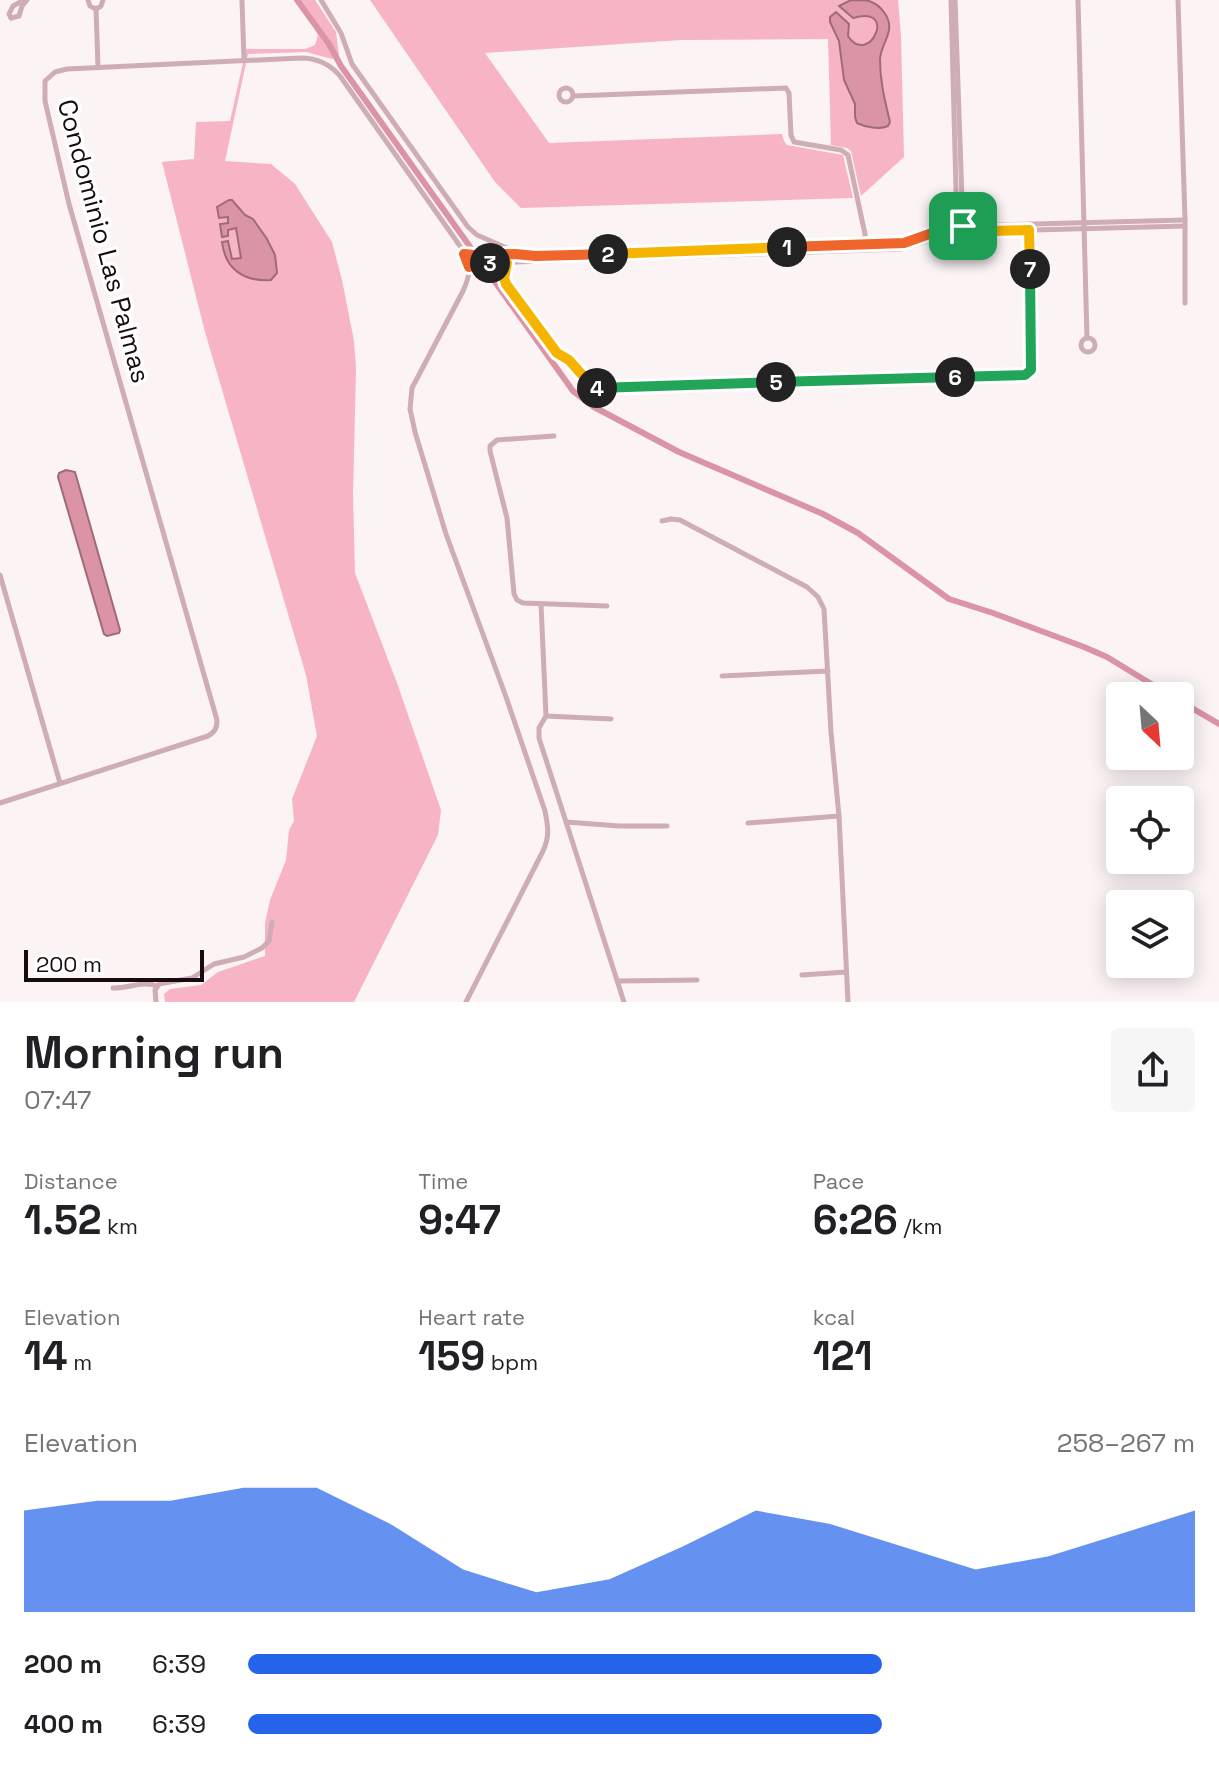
<!DOCTYPE html>
<html lang="en">
<head>
<meta charset="utf-8">
<style>
  body { margin:0; font-family:"Space Grotesk",sans-serif; background:#f6f6f6; color:#202124; height:100vh; display:flex; flex-direction:column; font-size:30px; white-space:nowrap }
  * { box-sizing:border-box; margin:0 }
  p { font-size:26px; color:#757577 }
  .icon { flex:none; width:44px; height:44px; fill:none; stroke:currentColor; stroke-width:2; stroke-linecap:round; stroke-linejoin:round }
  .map { position:relative; height:1002px; overflow:hidden }
  .side { display:flex; flex-direction:column; background:#fff; flex:1 }
  .side>* { flex:none }
  .needle { width:52px; rotate:154deg }
  .fabs { position:absolute; left:1106px; top:682px; display:grid; gap:16px }
  .fabs a { display:grid; place-items:center; width:88px; height:88px; border-radius:8px; background:#fff; box-shadow:0 4px 20px #0003; font-size:40px }
  .scale { position:absolute; left:24px; bottom:20px; width:180px; box-sizing:border-box; padding-left:8px; border:4px solid #180a0e; border-top:0; font-size:22px; line-height:28px; white-space:nowrap; color:#180a0e; -webkit-text-stroke:6px #fff; paint-order:stroke }
  .pin { position:absolute; display:grid; place-items:center; width:68px; height:68px; color:#fff; margin:-34px; border-radius:16px; box-shadow:0 4px 12px #0006 }
  .km { position:absolute; width:40px; height:40px; margin:-20px; border-radius:50%; background:#222; color:#fff; font-size:22px; line-height:40px; text-align:center }
  .round { display:grid; place-items:center; flex:none; width:84px; height:84px; border-radius:8px; background:#f6f6f6 }
  .headline { display:flex; align-items:center; justify-content:space-between; height:136px; padding:0 24px }
  h1 { font-size:44px; font-weight:600; line-height:60px }
  .stats { display:grid; grid-template-columns:repeat(3,1fr); gap:12px; height:136px; padding:8px 24px }
  .stats div { display:grid; align-content:center }
  .stats b { font-size:40px; font-weight:600 }
  .stats small { font-size:22px; font-weight:400 }
  .stats p { font-size:22px }
  .chart { height:224px; padding:16px 24px }
  .chart p { display:flex; justify-content:space-between }
  .chart svg { width:100%; height:144px; margin-top:8px; fill:#2563eb; opacity:.7 }
  ul { padding:0 24px; list-style:none; font-size:26px }
  li { display:grid; grid-template-columns:128px 96px 1fr; align-items:center; height:60px }
  li i { height:20px; border-radius:10px; background:#2563eb }
  .map>svg:first-child { display:block }
</style>
</head>
<body>
<div class="map">
<svg width="1219" height="1002" viewBox="0 0 1219 1002">
  <rect width="100%" height="100%" fill="#fcf3f5"/>
  <g fill="#f7b4c4">
    <polygon points="298,0 315,0 336,32 339,55 332,59 306,52 248,54 225,161 271,164 295,184 332,242 342,280 354,341 356,368 353,495 355,573 397,683 441,810 438,835 354,1002 165,1002 164,994 170,989 201,985 218,972 265,956 265,923 270,900 286,860 289,830 294,821 292,799 317,736 316,731 306,675 205,332 162,162 194,159 196,122 230,121 246,49 305,49 315,45 318,35"/>
    <polygon points="370,0 898,0 901,36 904,157 861,196 851,151 847,148 831,145 828,39 681,40 485,53 549,143 782,134 784,141 787,145 843,155 853,198 521,208 495,182"/>
  </g>
  <g fill="#da94a6" stroke="#a06b78" stroke-width="2">
    <path d="M851 0C857 0 864 0 869 1 881 5 891 18 889 30 887 41 880 49 880 60 880 82 885 101 890 122L888 126C880 130 865 127 857 123L855 117V104L844 80 839 41 830 22V17L836 12 849 24 848 36C869 68 899 4 853 18L839 6Z"/>
    <path d="M229 200H232L245 215 253 219 267 239 275 255 277 273 271 280C244 282 225 269 222 242L228 241 232 259 241 258 236 228 228 230V236L222 237 220 224 228 223V217L219 218 217 207Z"/>
    <polygon points="66,470 75,472 120,630 119,633 107,636 104,634 58,477 59,473"/>
  </g>
  <g fill="none" stroke-linecap="round" stroke-linejoin="round">
    <g stroke="#da94a6" stroke-width="6">
      <polyline points="297,0 329,44 341,66 573,391 594,407 679,452 823,514 858,533 949,599 993,613 1084,647 1107,657 1171,696"/>
      <polyline points="1180,701 1219,724"/>
    </g>
    <g stroke="#ceadb4" stroke-width="5">
      <polyline points="88,0 90,6 96,9 101,6 103,0"/>
      <path d="M321 0 341 33 352 64 468 227 477 235 509 249C511 261 503 272 506 284L557 353 569 360 592 386 597 388 1025 375 1031 370 1032 361 1029 224"/>
      <polyline points="951,0 957,227"/>
      <polyline points="955,0 963,227"/>
      <polyline points="1078,0 1087,338"/>
      <polyline points="1178,0 1185,220 1185,303"/>
      <polyline points="242,1 244,60"/>
      <polyline points="96,9 98,67"/>
      <polyline points="11,18 19,16 22,6 27,0"/>
      <polyline points="11,18 9,14 13,6 24,0"/>
      <circle cx="566" cy="95" r="7"/>
      <polyline points="573,96 786,88 789,93 791,135 794,142 841,150 848,155 865,234 865,247"/>
      <polyline points="465,254 515,254 536,256 901,243 957,226 1185,220"/>
      <polyline points="469,267 488,263 901,249 957,232 1185,226"/>
      <circle cx="1088" cy="345" r="7"/>
      <polyline points="554,436 497,440 490,446 490,451 507,518 514,594 517,600 523,603 607,606"/>
      <polyline points="662,521 671,519 680,520 807,587 818,597 824,609 831,732 839,816 848,1002"/>
      <polyline points="0,575 60,783"/>
      <polyline points="541,604 546,716 539,728 539,738 624,1002"/>
      <polyline points="722,676 828,671"/>
      <polyline points="546,716 611,719"/>
      <path d="M0 803 208 736C215 732 217 728 217 720L69 204 45 101V81L55 72 67 69 301 58C317 58 329 63 340 76L460 246C471 265 472 271 463 291L412 388 410 409 415 432 446 534 505 694 545 811C548 826 550 836 543 851L466 1002"/>
      <polyline points="566,822 619,826 667,826"/>
      <polyline points="748,823 839,816"/>
      <polyline points="802,975 846,972"/>
      <polyline points="618,981 697,980"/>
      <path d="M113 988C127 989 143 980 157 986"/>
      <polyline points="156,1002 155,990 159,984 192,978 214,964 244,957 262,948 269,941 272,922"/>
    </g>
  </g>
  <g fill="none" stroke-linecap="round" stroke-linejoin="round">
    <g stroke="#fff" stroke-width="16">
      <polyline id="split-1" points="787,247 904,243 952,226 963,226"/>
    </g>
    <g stroke="#fff" stroke-width="16">
      <polyline id="split-2" points="608,254 787,247"/>
    </g>
    <g stroke="#fff" stroke-width="16">
      <polyline id="split-3" points="490,263 480,263 469,267 464,254 474,255 515,254 536,256 608,254"/>
    </g>
    <g stroke="#fff" stroke-width="16">
      <polyline id="split-4" points="490,263 507,263 504,278 506,284 557,353 569,360 592,386 597,388"/>
    </g>
    <g stroke="#fff" stroke-width="16">
      <polyline id="split-5" points="597,388 776,382"/>
    </g>
    <g stroke="#fff" stroke-width="16">
      <polyline id="split-6" points="776,382 955,377"/>
    </g>
    <g stroke="#fff" stroke-width="16">
      <polyline id="split-7" points="955,377 1025,375 1031,370 1030,269"/>
    </g>
    <g stroke="#fff" stroke-width="16">
      <polyline id="split-8" points="963,226 962,232 1029,230 1030,269"/>
    </g>
    <use href="#split-1" stroke="#f0652b" stroke-width="10"/>
    <use href="#split-2" stroke="#f5b400" stroke-width="10"/>
    <use href="#split-3" stroke="#f0652b" stroke-width="10"/>
    <use href="#split-4" stroke="#f5b400" stroke-width="10"/>
    <use href="#split-5" stroke="#22a559" stroke-width="10"/>
    <use href="#split-6" stroke="#22a559" stroke-width="10"/>
    <use href="#split-7" stroke="#22a559" stroke-width="10"/>
    <use href="#split-8" stroke="#f5b400" stroke-width="10"/>
  </g>
  <g text-anchor="middle" dominant-baseline="central" stroke-width="7" stroke-linejoin="round" paint-order="stroke">
    <g font-size="26" fill="#180a0e" stroke="#fff">
      <text transform="translate(104 241) rotate(75)">Condominio Las Palmas</text>
    </g>
  </g>
</svg>
<div class="fabs">
<a><svg class="needle" viewBox="-14 -14 28 28"><path d="M0-13l5 13h-10z" fill="#e53935"/><path d="M0 13l5-13h-10z" fill="#757577"/></svg></a>
<a><svg class="icon" aria-label="locate" viewBox="0 0 24 24"><circle cx="12" cy="12" r="6"/><path d="M12 2v4M12 18v4M2 12h4M18 12h4"/></svg></a>
<a><svg class="icon" aria-label="layers" viewBox="0 0 24 24"><path d="M12 4l9 5-9 5-9-5zM3 14l9 5 9-5"/></svg></a>
</div>
<div class="scale">200 m</div>
<div class="pin" style="left:963px;top:226px;background:#1e9e55"><svg class="icon" aria-label="arrive" viewBox="0 0 24 24"><path d="M6 21V4h12l-3 4 3 4H6"/></svg></div>
<b class="km" style="left:787px;top:247px">1</b>
<b class="km" style="left:608px;top:254px">2</b>
<b class="km" style="left:490px;top:263px">3</b>
<b class="km" style="left:597px;top:388px">4</b>
<b class="km" style="left:776px;top:382px">5</b>
<b class="km" style="left:955px;top:377px">6</b>
<b class="km" style="left:1030px;top:269px">7</b>
</div>
<section class="side">
<div class="headline"><div><h1>Morning run</h1><p>07:47</p></div><a class="round"><svg class="icon" aria-label="share" viewBox="0 0 24 24"><path d="M12 15V3M7 8l5-5 5 5M5 13v7h14v-7"/></svg></a></div>
<div class="stats">
<div><p>Distance</p><b>1.52<small> km</small></b></div>
<div><p>Time</p><b>9:47</b></div>
<div><p>Pace</p><b>6:26<small> /km</small></b></div>
</div>
<div class="stats">
<div><p>Elevation</p><b>14<small> m</small></b></div>
<div><p>Heart rate</p><b>159<small> bpm</small></b></div>
<div><p>kcal</p><b>121</b></div>
</div>
<div class="chart"><p><span>Elevation</span>258–267 m</p>
<svg viewBox="0 0 160 44" preserveAspectRatio="none"><path d="M0 44V13L10 10L20 10L30 6L40 6L50 17L60 31L70 38L80 34L90 24L100 13L110 17L120 24L130 31L140 27L150 20L160 13V44z"/></svg>
</div>
<ul>
<li><b>200 m</b>6:39<i style="width:67%"></i></li>
<li><b>400 m</b>6:39<i style="width:67%"></i></li>
</ul>
</section>
</body>
</html>
